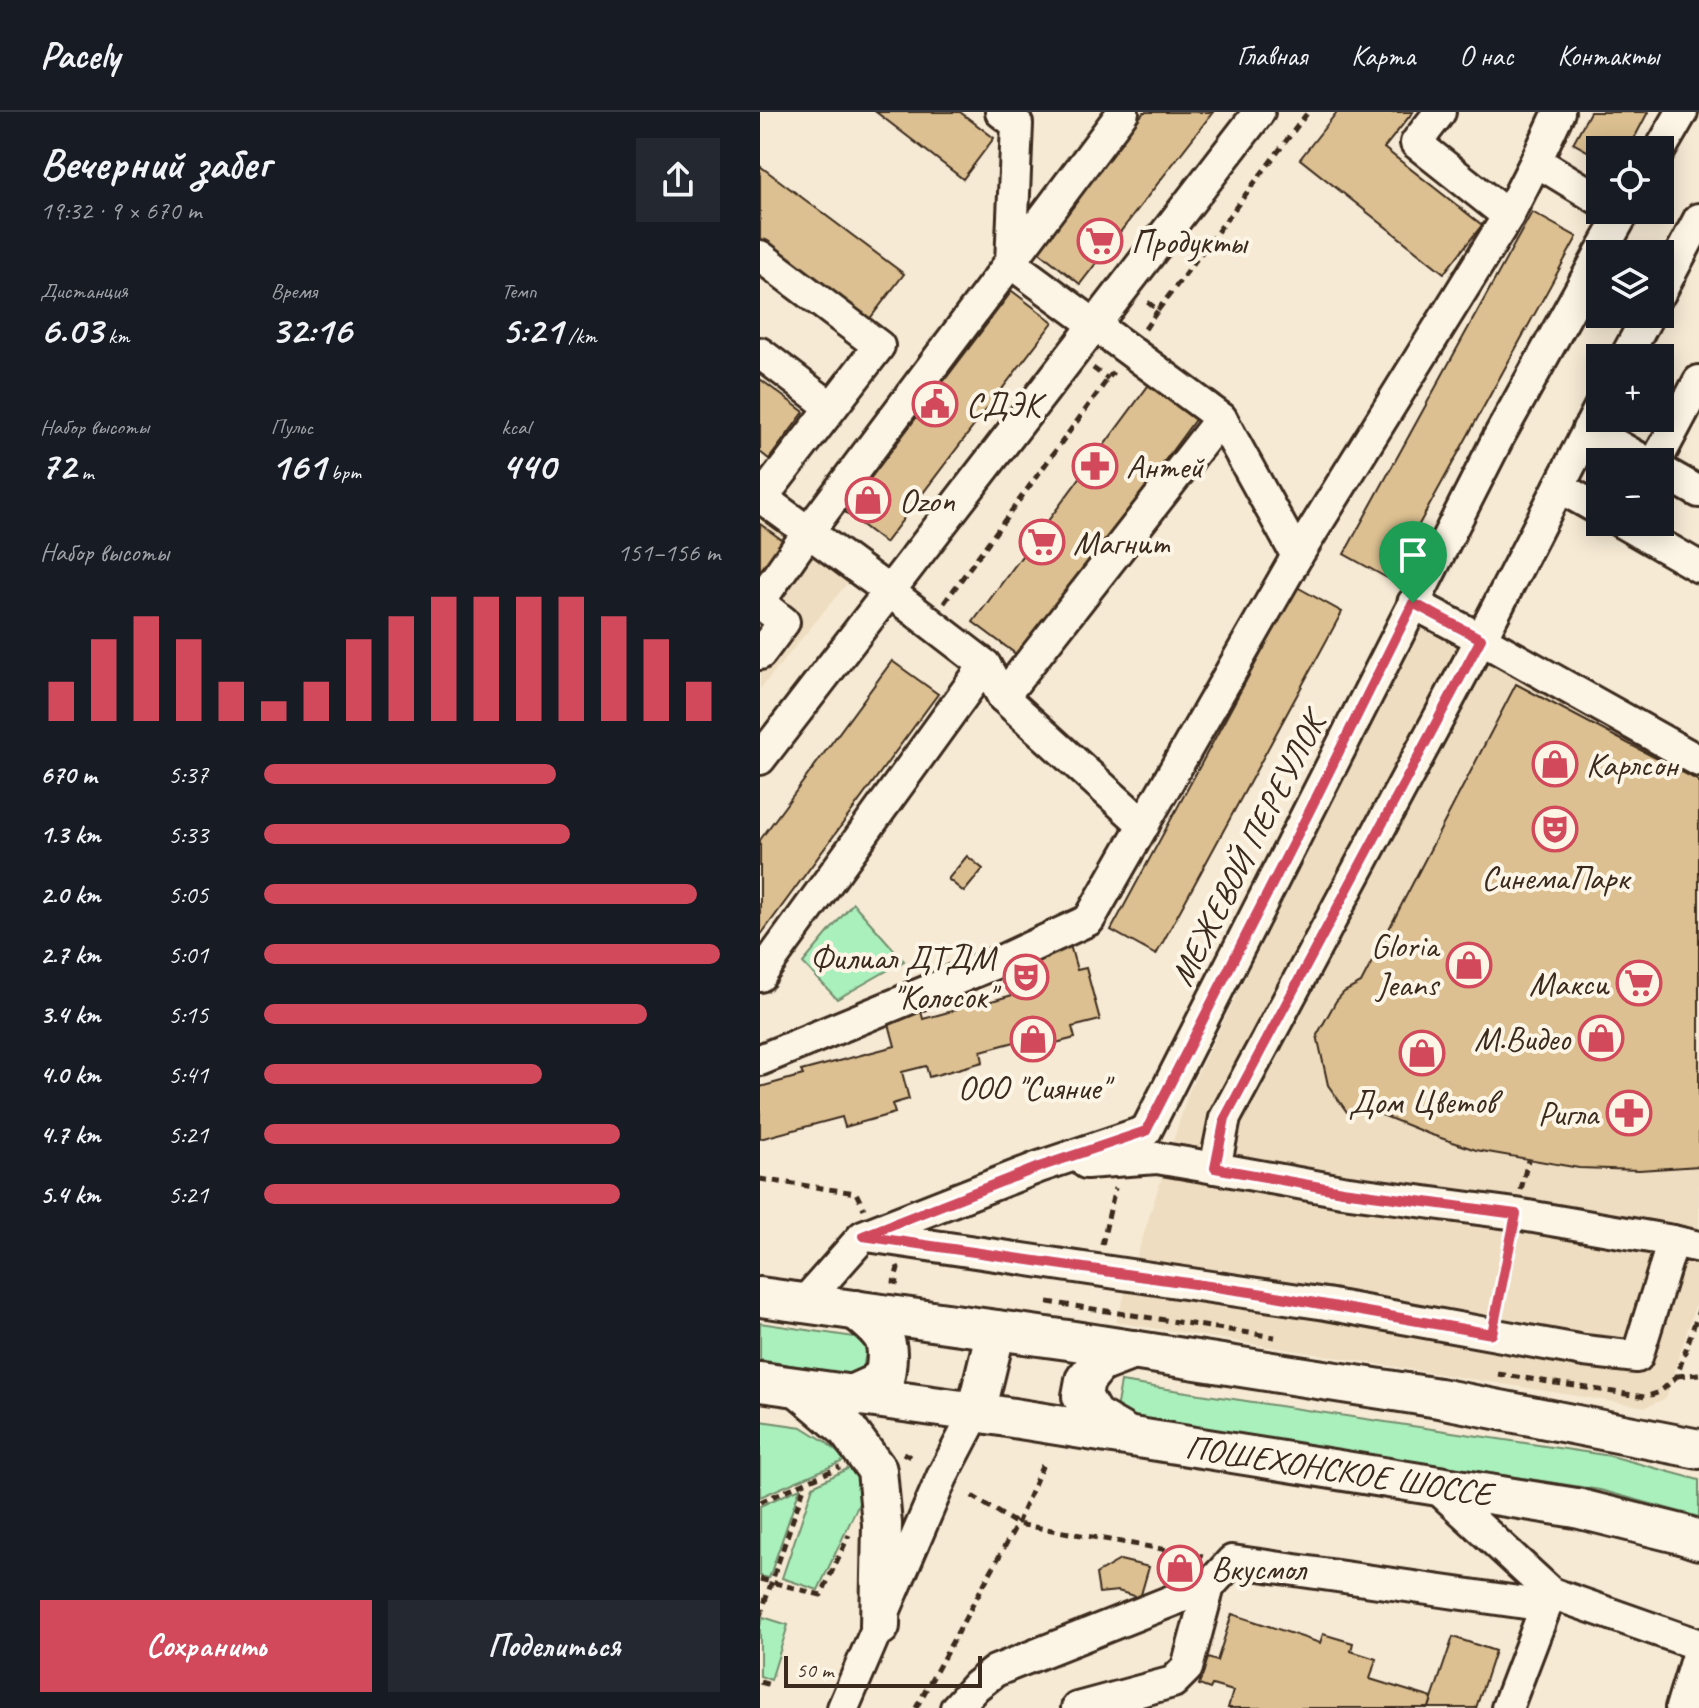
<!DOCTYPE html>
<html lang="ru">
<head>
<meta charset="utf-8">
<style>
  body { margin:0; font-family:Caveat,sans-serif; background:#242831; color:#f1f3f6; height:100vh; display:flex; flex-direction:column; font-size:30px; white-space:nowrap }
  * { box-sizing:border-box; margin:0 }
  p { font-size:26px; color:#9ea1a6 }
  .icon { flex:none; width:44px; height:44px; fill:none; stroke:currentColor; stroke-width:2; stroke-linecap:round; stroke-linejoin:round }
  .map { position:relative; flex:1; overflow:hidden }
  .sheet { display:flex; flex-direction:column; background:#171b24; width:760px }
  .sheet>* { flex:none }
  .controls { position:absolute; left:826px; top:24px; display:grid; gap:16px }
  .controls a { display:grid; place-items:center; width:88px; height:88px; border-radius:0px; background:#171b24; box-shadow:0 4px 20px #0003; font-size:40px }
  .scale { position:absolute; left:24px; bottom:20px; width:198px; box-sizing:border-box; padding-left:8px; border:4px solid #3b2a1e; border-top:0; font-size:22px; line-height:28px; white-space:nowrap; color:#3b2a1e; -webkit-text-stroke:6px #fcf5e5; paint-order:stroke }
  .pin { position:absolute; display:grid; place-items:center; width:68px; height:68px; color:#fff; margin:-82px -34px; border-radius:50% 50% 50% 0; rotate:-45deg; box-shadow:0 0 8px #0007 }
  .pin .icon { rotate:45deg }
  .round { display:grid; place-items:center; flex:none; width:84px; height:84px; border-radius:0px; background:#242831 }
  .summary { display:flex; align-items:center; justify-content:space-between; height:136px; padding:0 40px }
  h1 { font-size:44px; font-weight:800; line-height:60px }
  .stats { display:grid; grid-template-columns:repeat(3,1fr); gap:12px; height:136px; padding:8px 40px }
  .stats div { display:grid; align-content:center }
  .stats b { font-size:40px; font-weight:800 }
  .stats small { font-size:22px; font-weight:400 }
  .stats p { font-size:22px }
  .chart { height:224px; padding:16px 40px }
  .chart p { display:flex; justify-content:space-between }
  .chart svg { width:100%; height:144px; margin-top:8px; stroke:#d1495b; stroke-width:6 }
  .cta { display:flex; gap:16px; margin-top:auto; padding:16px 40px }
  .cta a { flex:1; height:92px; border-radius:0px; background:#d1495b; color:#fff; font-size:32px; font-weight:800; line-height:92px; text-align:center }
  .cta a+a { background:#242831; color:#f1f3f6 }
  ul { padding:0 40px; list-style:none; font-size:26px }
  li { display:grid; grid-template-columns:128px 96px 1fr; align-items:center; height:60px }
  li i { height:20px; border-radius:10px; background:#d1495b }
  header { display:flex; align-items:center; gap:48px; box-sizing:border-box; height:112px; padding:0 40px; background:#171b24; border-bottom:2px solid #363941 }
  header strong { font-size:38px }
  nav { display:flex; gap:44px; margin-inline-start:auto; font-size:28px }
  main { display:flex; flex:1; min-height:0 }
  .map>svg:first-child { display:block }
</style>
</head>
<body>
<header>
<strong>Pacely</strong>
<nav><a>Главная</a><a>Карта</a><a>О нас</a><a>Контакты</a></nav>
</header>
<main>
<section class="sheet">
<div class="summary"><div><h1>Вечерний забег</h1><p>19:32 · 9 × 670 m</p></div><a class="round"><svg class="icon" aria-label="share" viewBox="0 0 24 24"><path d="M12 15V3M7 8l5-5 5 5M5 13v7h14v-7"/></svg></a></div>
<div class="stats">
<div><p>Дистанция</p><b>6.03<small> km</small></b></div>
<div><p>Время</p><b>32:16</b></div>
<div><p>Темп</p><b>5:21<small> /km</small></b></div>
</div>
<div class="stats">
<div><p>Набор высоты</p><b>72<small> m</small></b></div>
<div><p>Пульс</p><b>161<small> bpm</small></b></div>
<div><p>kcal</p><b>440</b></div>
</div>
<div class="chart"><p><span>Набор высоты</span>151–156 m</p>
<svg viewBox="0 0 160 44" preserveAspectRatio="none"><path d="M5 44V32M15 44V19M25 44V12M35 44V19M45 44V32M55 44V38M65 44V32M75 44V19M85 44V12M95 44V6M105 44V6M115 44V6M125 44V6M135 44V12M145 44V19M155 44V32"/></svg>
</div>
<ul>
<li><b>670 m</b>5:37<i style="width:64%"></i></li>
<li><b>1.3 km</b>5:33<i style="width:67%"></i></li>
<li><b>2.0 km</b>5:05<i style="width:95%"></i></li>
<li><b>2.7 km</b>5:01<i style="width:100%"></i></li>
<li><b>3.4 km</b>5:15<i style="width:84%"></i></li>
<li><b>4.0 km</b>5:41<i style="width:61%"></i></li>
<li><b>4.7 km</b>5:21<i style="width:78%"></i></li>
<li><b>5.4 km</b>5:21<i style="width:78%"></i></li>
</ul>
<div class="cta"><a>Сохранить</a><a>Поделиться</a></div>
</section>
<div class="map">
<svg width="939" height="1596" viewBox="0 0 939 1596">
  <rect width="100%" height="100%" fill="#f6ead4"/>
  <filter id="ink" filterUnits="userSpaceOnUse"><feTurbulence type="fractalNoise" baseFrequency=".0125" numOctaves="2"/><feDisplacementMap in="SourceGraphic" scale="16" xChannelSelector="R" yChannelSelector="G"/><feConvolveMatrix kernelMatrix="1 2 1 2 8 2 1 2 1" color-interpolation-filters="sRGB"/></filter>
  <g filter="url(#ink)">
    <g fill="#eeddc0">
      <polygon points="0,397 89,469 0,577"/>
      <polygon points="670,491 939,640 939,1181 906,1286 886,1295 356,1210 429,979"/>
    </g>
    <g fill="#aaf0bc" stroke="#728d6d" stroke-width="2">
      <polygon points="93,791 144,849 77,887 43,851"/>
      <polygon points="0,1211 108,1227 102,1265 0,1248"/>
      <polygon points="361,1270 851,1344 939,1368 939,1405 840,1378 355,1303"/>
      <polygon points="0,1309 42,1315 66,1330 86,1348 0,1385"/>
      <polygon points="91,1355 100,1366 102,1385 58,1478 22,1466 53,1374"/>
      <polygon points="40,1376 9,1466 0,1464 0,1394"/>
      <polygon points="3,1505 28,1513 11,1568 0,1564 0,1514"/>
    </g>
    <g fill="#dcc091" stroke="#3b2a1e" stroke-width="2">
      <polygon points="116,0 200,0 234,26 203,67"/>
      <polygon points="384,0 453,0 320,172 277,138"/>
      <polygon points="577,0 653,0 624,36 722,113 684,161 540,47"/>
      <polygon points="830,0 888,0 868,38 840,38 840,46 813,31"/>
      <polygon points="0,54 144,162 108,209 0,128"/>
      <polygon points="772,100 817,125 629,467 584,442"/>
      <polygon points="252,179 293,210 125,431 85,400"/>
      <polygon points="0,267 44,300 9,347 0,340"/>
      <polygon points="391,270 437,305 260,545 213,510"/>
      <polygon points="0,412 29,433 0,474"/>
      <polygon points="537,475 582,500 396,843 351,818"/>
      <polygon points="132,549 178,582 0,824 0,728"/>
      <polygon points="756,572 939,669 939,1054 879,1058 819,1056 716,1038 669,1022 622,1003 587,1000 568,973 557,923 576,889 584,880 601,871"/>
      <polygon points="207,744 223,757 204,780 188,767"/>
      <polygon points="310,833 317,858 326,856 340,908 312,915 315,926 265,939 262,928 221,939 223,950 169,965 166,954 142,960 149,987 132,992 135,1001 85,1015 82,1005 0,1027 0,975 43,963 41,959 135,934 128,908 161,899 163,907 196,898 194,889 225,881 228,890 270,878 263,853 288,846 286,839"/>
      <polygon points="406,1446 429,1450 426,1465 404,1461"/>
      <polygon points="360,1448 389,1455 380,1486 358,1479 339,1481 336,1462"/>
      <polygon points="472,1502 560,1531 563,1522 593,1531 591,1539 616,1547 610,1567 672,1586 669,1596 468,1596 473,1579 452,1573 450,1577 439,1573 448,1546 457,1549"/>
      <polygon points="693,1525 735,1539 716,1596 669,1596"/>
    </g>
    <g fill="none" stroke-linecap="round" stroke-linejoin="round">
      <g stroke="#3b2a1e" stroke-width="36">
        <g id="minor">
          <polyline points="680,0 656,31 748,104 776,49 840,88"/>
          <polyline points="900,38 922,0"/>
          <polyline points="776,49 799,0"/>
          <polyline points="840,142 865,98"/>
          <polyline points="0,144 119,234 2,386 130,480 225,553 243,585 461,306"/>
          <polyline points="900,181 939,107"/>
          <polyline points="0,241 71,295"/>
          <polyline points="865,246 889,202"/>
          <polyline points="840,295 721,527 939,649"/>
          <polyline points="828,317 886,350"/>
          <polyline points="896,350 939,269"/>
          <polyline points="900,358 939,380"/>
          <polyline points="799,375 840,398"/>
          <polyline points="861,410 939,455"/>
          <polyline points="537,444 748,104"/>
          <polyline points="0,489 49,419 363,0"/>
          <polyline points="0,491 24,510 0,542"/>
          <polyline points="653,491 721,527 465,1006 455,1056 582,1079 756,1102 913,1129 939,1135"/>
          <polyline points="243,585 384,713"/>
          <polyline points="0,647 499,0"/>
          <polyline points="0,864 225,553"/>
          <polyline points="0,948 238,850 329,808 537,444 461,306 251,151 257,12 241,0"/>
          <polyline points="326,1051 397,1046 455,1056"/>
          <polyline points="107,1124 566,1192 824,1239 877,1245 913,1129"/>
          <polyline points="43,1192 103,1124 279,1055 386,1019 737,328 840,142"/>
          <polyline points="675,1374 791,1481 747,1596"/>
          <polyline points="791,1481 939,1533"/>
          <polyline points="83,1596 182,1365 216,1300"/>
          <polyline points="196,1596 216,1574 235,1559 449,1474 472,1449 786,1494"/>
          <polyline points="317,1596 413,1570 427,1556 449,1474"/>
          <polyline points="921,1596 939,1537"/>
        </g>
      </g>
      <g stroke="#3b2a1e" stroke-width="44">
        <g id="major">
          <polyline points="0,1185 308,1228 679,1286 939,1337"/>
          <polyline points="0,1270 216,1300 816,1396 921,1422 939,1428"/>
          <polyline points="39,1276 86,1316 117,1358 122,1412 120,1514"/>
          <path d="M93 1282 113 1273 125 1263C131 1225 124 1222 96 1198"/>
          <polyline points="216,1300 236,1218"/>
          <polyline points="364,1322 333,1304 322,1284 325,1268 339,1251 373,1238"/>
        </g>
      </g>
      <g stroke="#3b2a1e" stroke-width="5" stroke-dasharray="8 6" stroke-linecap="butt">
        <polyline points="398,198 548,0"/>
        <polyline points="385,217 398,198 386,189"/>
        <polyline points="333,256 348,267"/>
        <polyline points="184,491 353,260"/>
        <polyline points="0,1067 96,1081 104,1097"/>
        <polyline points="761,1078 768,1048"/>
        <polyline points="342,1133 355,1076"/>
        <polyline points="137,1154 138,1156 134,1170 139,1171"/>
        <polyline points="288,1190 515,1225"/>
        <polyline points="738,1196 751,1127"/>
        <polyline points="738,1262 885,1285 900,1280 917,1264 939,1198"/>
        <polyline points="917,1264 939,1262"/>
        <polyline points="143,1341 154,1347"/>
        <polyline points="212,1384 257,1412 443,1444"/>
        <polyline points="0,1390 80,1355"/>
        <polyline points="0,1467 61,1483 89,1423"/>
        <polyline points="0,1504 45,1372"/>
        <polyline points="0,1570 11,1573"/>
        <polyline points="156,1596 257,1412 284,1350"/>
      </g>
      <use href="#minor" stroke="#fcf5e5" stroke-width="30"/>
      <use href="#major" stroke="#fcf5e5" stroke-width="38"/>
    </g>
  </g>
  <g fill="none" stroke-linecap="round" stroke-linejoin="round" filter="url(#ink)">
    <g stroke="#fff" stroke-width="16">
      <polygon id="route" points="653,491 721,527 465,1006 455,1056 582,1079 756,1102 732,1222 504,1182 103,1124 279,1055 386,1019 549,700"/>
    </g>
    <use href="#route" stroke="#d1495b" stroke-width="10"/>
  </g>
  <defs>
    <g id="supermarket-ring" transform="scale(2.3)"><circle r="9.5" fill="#fcf5e5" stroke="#d1495b" stroke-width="1.5"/><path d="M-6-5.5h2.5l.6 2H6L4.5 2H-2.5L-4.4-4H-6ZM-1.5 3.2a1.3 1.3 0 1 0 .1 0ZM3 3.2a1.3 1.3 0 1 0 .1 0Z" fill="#d1495b"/></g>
    <g id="civic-ring" transform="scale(2.3)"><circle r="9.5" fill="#fcf5e5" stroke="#d1495b" stroke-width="1.5"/><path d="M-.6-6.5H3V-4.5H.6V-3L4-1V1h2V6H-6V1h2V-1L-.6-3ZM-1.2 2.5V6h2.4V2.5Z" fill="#d1495b"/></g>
    <g id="pharmacy-ring" transform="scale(2.3)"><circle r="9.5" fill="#fcf5e5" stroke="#d1495b" stroke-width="1.5"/><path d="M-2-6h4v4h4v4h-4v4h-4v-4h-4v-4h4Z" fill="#d1495b"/></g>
    <g id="shop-ring" transform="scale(2.3)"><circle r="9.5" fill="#fcf5e5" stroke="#d1495b" stroke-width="1.5"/><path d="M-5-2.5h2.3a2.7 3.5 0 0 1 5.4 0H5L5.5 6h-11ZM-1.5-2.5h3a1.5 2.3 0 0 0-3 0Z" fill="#d1495b"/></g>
    <g id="theatre-ring" transform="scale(2.3)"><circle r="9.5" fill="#fcf5e5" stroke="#d1495b" stroke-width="1.5"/><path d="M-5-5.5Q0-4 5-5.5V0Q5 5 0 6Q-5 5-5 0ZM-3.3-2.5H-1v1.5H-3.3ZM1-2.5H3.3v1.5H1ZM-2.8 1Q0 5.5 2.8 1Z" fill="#d1495b"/></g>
  </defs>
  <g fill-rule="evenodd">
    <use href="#supermarket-ring" x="340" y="129"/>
    <use href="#civic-ring" x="175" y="292"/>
    <use href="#pharmacy-ring" x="335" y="354"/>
    <use href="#shop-ring" x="108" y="388"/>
    <use href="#supermarket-ring" x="282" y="430"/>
    <use href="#shop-ring" x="795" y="652"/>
    <use href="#theatre-ring" x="795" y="717"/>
    <use href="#shop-ring" x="709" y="853"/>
    <use href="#theatre-ring" x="266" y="865"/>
    <use href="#supermarket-ring" x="879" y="871"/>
    <use href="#shop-ring" x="841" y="926"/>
    <use href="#shop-ring" x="273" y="927"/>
    <use href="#shop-ring" x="662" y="941"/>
    <use href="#pharmacy-ring" x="869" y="1001"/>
    <use href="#shop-ring" x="420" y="1456"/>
  </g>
  <g text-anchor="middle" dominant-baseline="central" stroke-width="8" stroke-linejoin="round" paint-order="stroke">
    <g font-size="34" fill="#3b2a1e" stroke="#fcf5e5" text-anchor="start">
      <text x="371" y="129">Продукты</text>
      <text x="206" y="292">СДЭК</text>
      <text x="366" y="354">Антей</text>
      <text x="139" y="388">Ozon</text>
      <text x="313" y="430">Магнит</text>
      <text x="826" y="652">Карлсон</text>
      <text x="795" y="765" text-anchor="middle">СинемаПарк</text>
      <text x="678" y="833" text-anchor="end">Gloria<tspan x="678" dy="39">Jeans</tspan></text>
      <text x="235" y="845" text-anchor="end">Филиал ДТДМ<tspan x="235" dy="39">"Колосок"</tspan></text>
      <text x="848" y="871" text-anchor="end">Макси</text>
      <text x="810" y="926" text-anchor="end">М.Видео</text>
      <text x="273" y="975" text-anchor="middle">ООО "Сияние"</text>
      <text x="662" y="989" text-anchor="middle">Дом Цветов</text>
      <text x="838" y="1001" text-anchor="end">Ригла</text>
      <text x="451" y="1456">Вкусмол</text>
    </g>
    <g font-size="34" fill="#3b2a1e" stroke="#fcf5e5">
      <text transform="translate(487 737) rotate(-63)">МЕЖЕВОЙ ПЕРЕУЛОК</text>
      <text transform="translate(579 1358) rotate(9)">ПОШЕХОНСКОЕ ШОССЕ</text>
    </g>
  </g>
</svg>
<div class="controls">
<a><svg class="icon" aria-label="locate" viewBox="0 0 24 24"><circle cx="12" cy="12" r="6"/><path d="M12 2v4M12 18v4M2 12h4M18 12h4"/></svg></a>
<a><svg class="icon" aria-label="layers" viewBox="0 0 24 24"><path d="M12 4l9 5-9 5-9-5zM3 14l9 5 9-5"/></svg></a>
<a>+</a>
<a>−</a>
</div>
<div class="scale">50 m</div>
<div class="pin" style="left:653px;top:491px;background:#1e9e55"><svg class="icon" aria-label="arrive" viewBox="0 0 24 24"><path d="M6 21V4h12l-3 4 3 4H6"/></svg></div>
</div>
</main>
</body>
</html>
